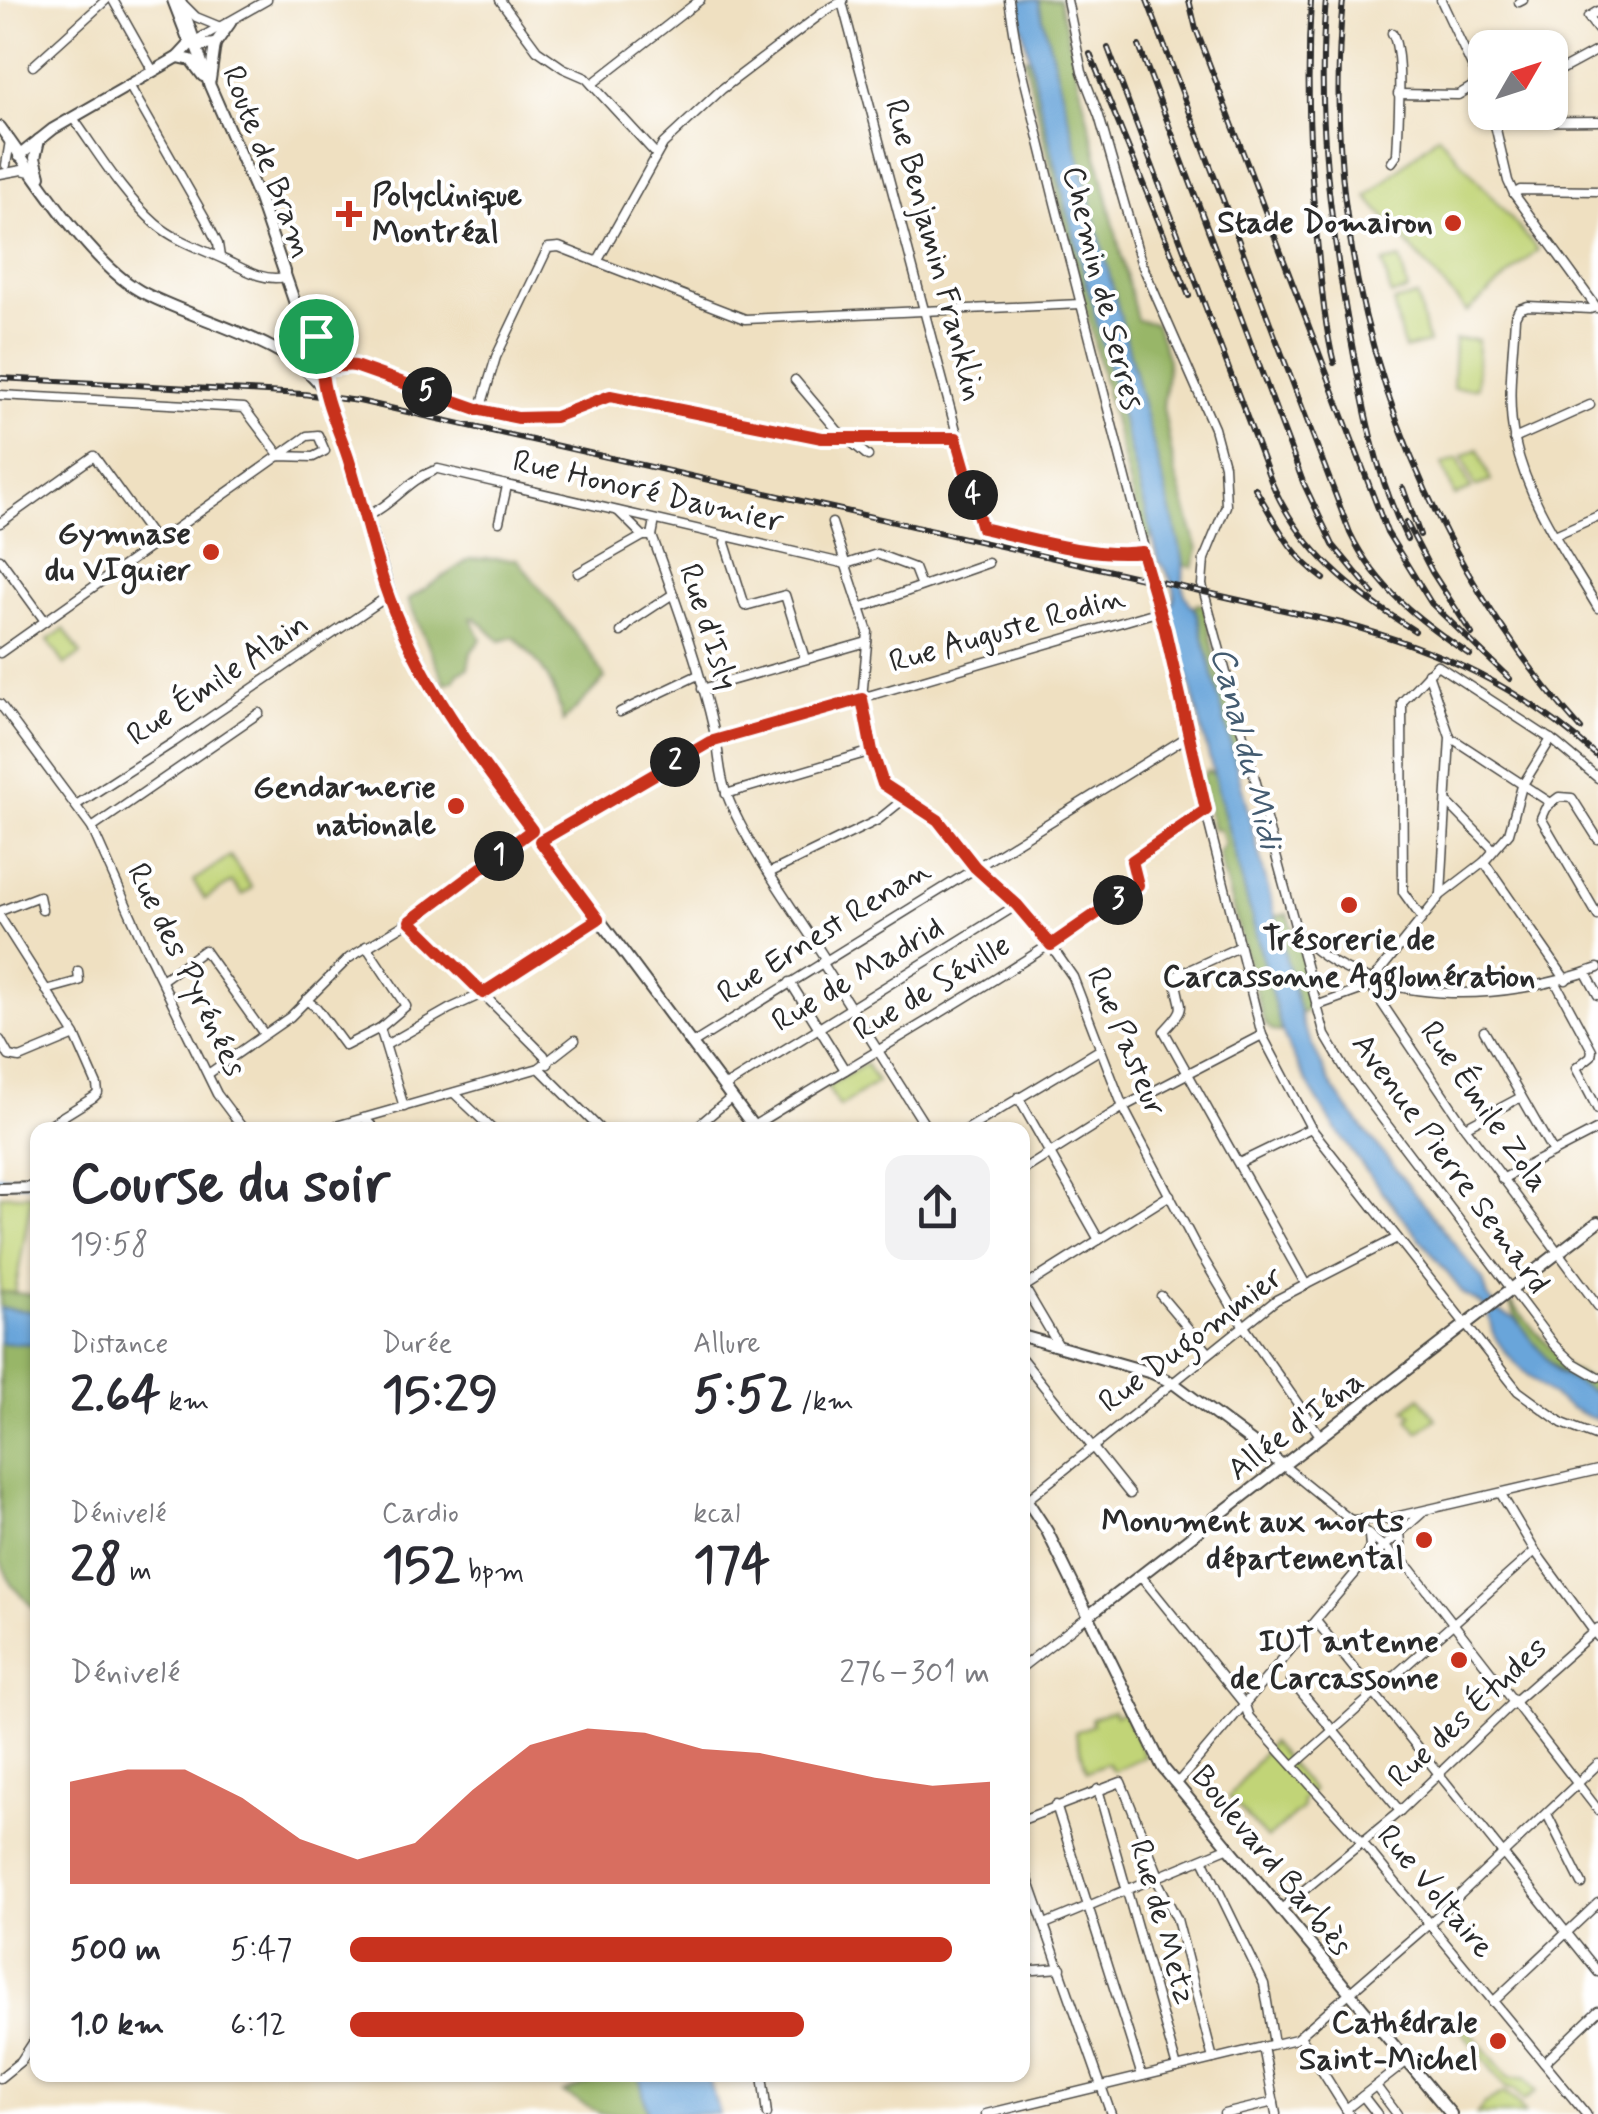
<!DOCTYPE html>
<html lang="fr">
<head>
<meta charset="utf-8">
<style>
  body { margin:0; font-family:Mynerve,sans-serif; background:#f2f2f3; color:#2b2b33; height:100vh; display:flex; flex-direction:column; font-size:38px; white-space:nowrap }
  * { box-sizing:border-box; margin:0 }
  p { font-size:32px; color:#7c7c81 }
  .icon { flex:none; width:55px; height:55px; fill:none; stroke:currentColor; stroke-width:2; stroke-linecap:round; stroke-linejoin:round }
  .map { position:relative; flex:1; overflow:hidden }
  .side { position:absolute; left:30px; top:1122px; width:1000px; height:960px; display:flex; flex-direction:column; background:#fff; border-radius:20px; box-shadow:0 2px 8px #0004 }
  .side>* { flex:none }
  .needle { width:65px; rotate:51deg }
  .buttons { position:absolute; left:1468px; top:30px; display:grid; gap:20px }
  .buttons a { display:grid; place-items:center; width:100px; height:100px; border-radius:20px; background:#fff; box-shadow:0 2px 8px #0004; font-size:50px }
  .pin { position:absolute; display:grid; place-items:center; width:85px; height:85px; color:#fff; margin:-42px; border:5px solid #fff; border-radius:50%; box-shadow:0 2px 10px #0007 }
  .km { position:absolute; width:50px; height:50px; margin:-25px; border-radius:50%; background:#222; color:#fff; font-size:28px; line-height:50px; text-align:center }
  .round { display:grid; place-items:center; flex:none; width:105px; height:105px; border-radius:20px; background:#f2f2f3 }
  .overview { display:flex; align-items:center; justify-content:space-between; height:170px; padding:0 40px }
  h1 { font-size:55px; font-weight:800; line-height:75px }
  .stats { display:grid; grid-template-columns:repeat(3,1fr); gap:15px; height:170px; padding:10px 40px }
  .stats div { display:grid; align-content:center }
  .stats b { font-size:50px; font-weight:800 }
  .stats small { font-size:28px; font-weight:400 }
  .stats p { font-size:28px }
  .chart { height:280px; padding:20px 40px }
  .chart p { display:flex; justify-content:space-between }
  .chart svg { width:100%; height:180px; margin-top:10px; fill:#c8321e; opacity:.7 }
  ul { padding:0 40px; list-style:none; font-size:32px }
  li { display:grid; grid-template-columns:160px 120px 1fr; align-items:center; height:75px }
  li i { height:25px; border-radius:12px; background:#c8321e }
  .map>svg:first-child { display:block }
</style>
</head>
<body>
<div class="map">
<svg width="1598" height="2114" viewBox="0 0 1598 2114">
  <rect width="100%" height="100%" fill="#fff"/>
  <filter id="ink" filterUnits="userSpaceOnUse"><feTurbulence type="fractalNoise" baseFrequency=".01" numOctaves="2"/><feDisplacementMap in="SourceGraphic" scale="20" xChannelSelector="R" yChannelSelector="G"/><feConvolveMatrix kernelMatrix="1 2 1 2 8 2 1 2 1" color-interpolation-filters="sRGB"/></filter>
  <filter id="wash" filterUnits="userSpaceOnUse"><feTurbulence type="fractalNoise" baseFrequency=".0048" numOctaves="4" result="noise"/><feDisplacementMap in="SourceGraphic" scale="40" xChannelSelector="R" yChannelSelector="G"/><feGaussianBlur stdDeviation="2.25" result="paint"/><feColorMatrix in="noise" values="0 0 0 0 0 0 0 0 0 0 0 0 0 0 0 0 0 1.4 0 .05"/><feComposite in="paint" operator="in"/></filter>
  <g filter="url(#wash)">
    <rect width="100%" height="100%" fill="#efe0c1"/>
    <g fill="#c1d477" stroke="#768051" stroke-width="2.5">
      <polygon points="1438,135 1538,250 1467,312 1367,197"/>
      <polygon points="1400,259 1408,291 1391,295 1383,263"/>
      <polygon points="1417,296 1428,343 1404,349 1393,302"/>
      <polygon points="1455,339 1478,340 1477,388 1453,388"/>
      <polygon points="1478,449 1491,481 1475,487 1463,456"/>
      <polygon points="1458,458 1471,489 1455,496 1442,464"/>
      <polygon points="64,629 81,654 65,665 48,640"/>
      <polygon points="230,856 252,888 242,895 232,882 205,899 193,881"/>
      <polygon points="866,1064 877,1082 840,1107 827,1087"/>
      <polygon points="0,1195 32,1195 15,1293 0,1292"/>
      <polygon points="1420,1397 1436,1419 1418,1432 1408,1419 1412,1415 1405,1409"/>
      <polygon points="1113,1711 1115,1716 1124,1713 1145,1756 1113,1771 1107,1763 1087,1771 1075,1732 1092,1725 1091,1719"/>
      <polygon points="1271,1742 1313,1791 1302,1800 1302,1809 1267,1839 1229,1797"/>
      <polygon points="1466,2026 1509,2078 1525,2078 1536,2091 1524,2101 1515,2090 1506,2088 1461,2030"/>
      <polygon points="1504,2093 1516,2101 1525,2114 1477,2114 1484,2104"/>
    </g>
    <g fill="#98b668" stroke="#62704a" stroke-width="2.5">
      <polygon points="1038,0 1059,0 1137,320 1156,324 1168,361 1163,407 1175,472 1198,550 1193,567 1184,565"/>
      <polygon points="1024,58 1029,58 1152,533 1145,548"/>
      <path d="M470 559H517L586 647 605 678 563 722C555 682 543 665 514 637L500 641 476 618H471L481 639 471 652 468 668 458 673 454 681 445 683 408 600Z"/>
      <polygon points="1197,604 1204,605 1216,663 1243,754 1241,761 1234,762 1194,608"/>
      <polygon points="1207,771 1214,774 1282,1032 1273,1031 1264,1023 1218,853 1224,844 1220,830 1213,829 1200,779"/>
      <polygon points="1288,914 1309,975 1305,983 1309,1009 1303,1013 1299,1012 1275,923 1276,916"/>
      <polygon points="0,1292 37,1295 37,1312 0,1308"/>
      <path d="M1508 1300 1569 1369 1598 1383V1395C1555 1375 1526 1344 1508 1300Z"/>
      <polygon points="11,1341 37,1344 37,1611 12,1586 0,1560 0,1343"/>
      <polygon points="610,2075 639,2075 648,2114 601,2114 563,2093"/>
    </g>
    <g fill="#69a5da" stroke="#4a6882" stroke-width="2.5">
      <path d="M1016 0H1038L1183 558C1186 587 1175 585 1197 613L1303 1025 1330 1083 1348 1109 1483 1280 1488 1297 1499 1311 1515 1319 1557 1372 1598 1395V1420C1565 1411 1510 1365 1494 1335 1489 1325 1492 1316 1483 1306 1477 1300 1470 1299 1463 1293 1399 1210 1323 1129 1282 1032L1170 609C1181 589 1170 578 1159 561L1042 112Z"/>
      <polygon points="0,1308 37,1312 37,1344 0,1343"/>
      <polygon points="639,2075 708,2075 719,2114 648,2114"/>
    </g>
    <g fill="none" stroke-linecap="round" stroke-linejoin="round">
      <polyline stroke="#69a5da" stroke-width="9" points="0,1180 38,1180"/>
    </g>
  </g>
  <g filter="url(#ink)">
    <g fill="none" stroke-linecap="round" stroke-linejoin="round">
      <g stroke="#484642" stroke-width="11">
        <g id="minor">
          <polyline points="113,0 153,71"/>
          <polyline points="500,0 537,50 563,68 586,78 656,154"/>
          <polyline points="1009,0 1017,49 1055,203 1160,611 1185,729 1262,1035 1311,1128 1518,1391 1562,1423 1598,1437"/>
          <polyline points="1067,0 1082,72 1099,116 1141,262 1214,428 1224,465 1226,506 1204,559 1202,585 1325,1035 1347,1072 1554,1345 1572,1362 1598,1377"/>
          <polyline points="1441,0 1485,94"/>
          <path d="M842 2 982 528C1030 539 1094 558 1143 552"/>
          <polyline points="1519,2 1523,0"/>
          <polyline points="184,5 196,17 218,26"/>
          <polyline points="1598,11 1588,17 1598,30"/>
          <polyline points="193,42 267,0"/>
          <polyline points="33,66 106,0"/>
          <polyline points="1550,76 1598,50"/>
          <polyline points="592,84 700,0"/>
          <polyline points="129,85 205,218 218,244 220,257"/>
          <polyline points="1398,94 1458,95 1480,82"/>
          <polyline points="1492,112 1508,181 1514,194 1597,308"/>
          <path d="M73 118C98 153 123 195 156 224 176 241 202 249 225 260 244 269 264 282 284 277"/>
          <polyline points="1494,122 1598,121"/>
          <path d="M1392 162 1397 155C1398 129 1404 52 1392 33"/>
          <polyline points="6,165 10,141"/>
          <polyline points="0,174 22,170 34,173"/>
          <polyline points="1514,194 1520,190 1598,191"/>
          <polyline points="597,262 663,144 722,89 825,11 843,1"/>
          <path d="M1596 307 1590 309 1528 306 1519 309 1515 317C1513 357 1506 402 1515 441 1528 502 1567 555 1598 608"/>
          <polyline points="332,348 355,366 395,382 518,418 555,417 609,396 823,438 957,438"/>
          <polyline points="795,380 838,431 868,456"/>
          <polyline points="0,395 244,408 280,456"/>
          <polyline points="480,410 496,357 548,248 559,247 745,319 1081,304"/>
          <polyline points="1514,439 1590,405"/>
          <polyline points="438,469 846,564 877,554 914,568 921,586"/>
          <polyline points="619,512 643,536"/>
          <path d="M364 517C391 507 407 481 433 471"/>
          <path d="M655 520 652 536C676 601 700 668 715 735 720 755 719 775 727 795 747 847 795 911 826 960"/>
          <polyline points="499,522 507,486"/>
          <polyline points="0,523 94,456 156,542"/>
          <polyline points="832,523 868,632 862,699 872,751 883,784 938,819 975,867 1043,934 1073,977 1123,1107 1197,1248 1243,1325 1321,1437"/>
          <polyline points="1555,535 1598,516"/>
          <polyline points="726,537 725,543 745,606 785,595 805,659"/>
          <polyline points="0,559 45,621"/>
          <polyline points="578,573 643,536 652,536"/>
          <polyline points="860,608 988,563"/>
          <polyline points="621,632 632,621 673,594"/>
          <polyline points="0,653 307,436 318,435 325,451 313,457 280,456"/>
          <polyline points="1428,673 1450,737 1441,894"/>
          <polyline points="702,689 867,642"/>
          <polyline points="0,704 92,828 145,947 217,1094 244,1130"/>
          <polyline points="620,712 698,675"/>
          <polyline points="1456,741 1551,803 1545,809 1541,818 1598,916"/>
          <polyline points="726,794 872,751"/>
          <polyline points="1551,803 1559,797 1572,798 1598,839"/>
          <polyline points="76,805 174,742 388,596"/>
          <polyline points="1450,805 1494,850"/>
          <polyline points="92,828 259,713"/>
          <polyline points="541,841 710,742 1160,611"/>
          <polyline points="1484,862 1566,980"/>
          <polyline points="771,872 878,820 904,799"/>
          <polyline points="0,911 39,896 42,910"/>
          <polyline points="0,917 75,1035 97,1085 98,1093 94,1097 41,1130"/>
          <polyline points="1421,917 1403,892 1402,702 1437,665 1555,742 1598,778"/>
          <polyline points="410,921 544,1055 548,1064"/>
          <path d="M1296 933C1372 1011 1505 1002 1598 968"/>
          <polyline points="366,946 406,1006 380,1028 404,1107"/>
          <path d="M1239 947 1176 976C1176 1010 1193 1001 1164 1031L1306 1285"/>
          <polyline points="822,962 928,1130"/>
          <polyline points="1586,973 1598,995"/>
          <polyline points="162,980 204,950 264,1034"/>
          <polyline points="1373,980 1375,993 1465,1127 1598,1306"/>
          <polyline points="790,982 845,1070"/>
          <polyline points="1556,983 1592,1050 1591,1056 1576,1068 1598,1110"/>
          <polyline points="46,990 79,981 78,971"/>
          <polyline points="306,1000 317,1008 345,1046 380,1028"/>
          <polyline points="1316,1006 1366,988 1441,895 1484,862 1509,833 1522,786 1551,739"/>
          <polyline points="1484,1031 1553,1152"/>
          <polyline points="0,1040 9,1056 20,1058 75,1035"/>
          <polyline points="692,1044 1187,737"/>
          <polyline points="386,1045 449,1009 495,988 598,919"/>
          <polyline points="539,1068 601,1130"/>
          <polyline points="208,1074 290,1017 349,958 410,921 533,830"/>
          <polyline points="724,1087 1017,905"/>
          <polyline points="454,1093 493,1130"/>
          <polyline points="1018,1097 1099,1240"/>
          <polyline points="364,1118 376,1130"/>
          <path d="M753 1126C882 1047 1014 972 1138 885L1132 861 1206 810"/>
          <polyline points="1465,1127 1521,1097"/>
          <polyline points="322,1130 539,1068 575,1040"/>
          <polyline points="693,1130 732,1097"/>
          <polyline points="966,1130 1101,1049"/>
          <polyline points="1239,1163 1311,1128"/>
          <polyline points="1022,1171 1123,1107 1262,1035"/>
          <polyline points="1502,1179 1598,1129"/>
          <polyline points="1023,1285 1059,1346"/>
          <polyline points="1024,1287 1170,1195"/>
          <polyline points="1161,1296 1209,1353"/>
          <polyline points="1022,1359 1130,1494"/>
          <polyline points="1284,1466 1411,1569 1598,1810"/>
          <polyline points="1501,1494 1535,1551 1598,1637"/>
          <polyline points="1027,1500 1276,1300 1397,1238"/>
          <polyline points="1351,1520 1386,1519 1598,1470"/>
          <polyline points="1400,1533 1403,1561"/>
          <polyline points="1365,1564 1422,1513"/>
          <polyline points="1141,1576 1245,1705 1249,1717 1362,1842 1586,2114"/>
          <polyline points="1316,1621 1598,1972"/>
          <polyline points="1022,1667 1088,1616"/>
          <polyline points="1291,1680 1400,1811"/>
          <polyline points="1294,1765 1535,1551"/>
          <polyline points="1173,1781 1180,1780 1358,1570 1370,1548 1369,1535"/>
          <polyline points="1098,1789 1177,2068"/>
          <polyline points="1056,1805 1142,2076"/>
          <polyline points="1547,1814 1582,1884"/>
          <polyline points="1022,1820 1121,1782 1159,1876"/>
          <polyline points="1203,1859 1264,1984 1274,2044"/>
          <polyline points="1022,1862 1111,2114"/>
          <polyline points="1156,1878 1177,1919 1213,2059"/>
          <polyline points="1280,1910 1400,1811 1514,1702 1598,1628"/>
          <polyline points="1045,1924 1227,1848"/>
          <polyline points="1022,1971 1061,1968"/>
          <polyline points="1493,2002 1598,1903"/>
          <polyline points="1300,2036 1349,2114"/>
          <polyline points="1263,2047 1276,2114"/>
          <polyline points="1544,2063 1598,2011"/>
          <polyline points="762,2075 767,2114"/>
          <polyline points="0,2078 21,2061 38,2035"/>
          <polyline points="1376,2086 1397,2114"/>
          <polyline points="1363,2096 1377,2114"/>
          <polyline points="1346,2109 1406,2062"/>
          <polyline points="986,2114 1296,2039 1429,1924 1598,1764"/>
          <polyline points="1224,2114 1274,2102"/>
        </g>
      </g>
      <g stroke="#484642" stroke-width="14">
        <g id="major">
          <polyline points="173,0 190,44"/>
          <path d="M180 0 210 86 258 196 300 318C313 337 333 337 332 359L323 369V387"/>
          <polyline points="195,46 215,44 230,23"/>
          <polyline points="178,57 191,60 203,76"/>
          <polyline points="210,80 215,44"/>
          <path d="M0 127C35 175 89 262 140 291 193 320 288 340 322 387"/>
          <polyline points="39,140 35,158 40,176"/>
          <polyline points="19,156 53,129 178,57 190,44"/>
          <polyline points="301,362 300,347 306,339 316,336"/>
          <polyline points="336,420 397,618 452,722 756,1130"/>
          <polyline points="0,1189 38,1188"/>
          <polyline points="1022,1336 1152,1373 1173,1383 1284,1466"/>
          <polyline points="1022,1493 1047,1531 1163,1768 1451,2114"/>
          <polyline points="1088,1616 1598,1222"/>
        </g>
      </g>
      <use href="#minor" stroke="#fff" stroke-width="8"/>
      <use href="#major" stroke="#fff" stroke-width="10"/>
      <g stroke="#2b2b2b" stroke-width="6">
        <g id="rail">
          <path d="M1147 0 1350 533C1377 589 1420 621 1470 655"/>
          <polyline points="1189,0 1196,29 1387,532 1431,603 1510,679"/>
          <path d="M1311 0C1306 81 1309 160 1317 240 1321 281 1324 323 1334 363"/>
          <path d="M1326 0C1316 113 1330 223 1350 334 1363 405 1375 474 1407 539"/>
          <path d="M1343 0C1317 263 1405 532 1581 729"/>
          <polyline points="1139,46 1303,482 1333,545 1373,593"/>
          <path d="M1108 48 1271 481C1300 550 1353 592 1415 631"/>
          <polyline points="1090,54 1189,296"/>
          <path d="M0 378 303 394 359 401 1341 623C1441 650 1520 686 1598 757"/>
          <path d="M1255 488C1276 523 1290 555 1324 579"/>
          <polyline points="1403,488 1420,535"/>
          <polyline points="1406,522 1432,572 1472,634"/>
        </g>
      </g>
      <use href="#rail" stroke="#fff" stroke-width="2.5" stroke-dasharray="8" stroke-linecap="butt"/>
      <g stroke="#484642" stroke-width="14" stroke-linecap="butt">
        <polyline id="major-bridge" points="323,387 336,420"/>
      </g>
      <use href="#major-bridge" stroke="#fff" stroke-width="10"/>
    </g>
  </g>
  <g fill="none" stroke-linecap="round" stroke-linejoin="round" filter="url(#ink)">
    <g stroke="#fff" stroke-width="20">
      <path id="route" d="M316 336C328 338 334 347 332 358L322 369C323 401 341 433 350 464 366 517 377 574 400 625 434 701 483 765 532 830L410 921 483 993 598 919 540 841 710 742 862 699 872 751 883 784 938 820 975 867 1017 905 1051 945 1138 885 1132 861 1206 810 1165 630 1142 552C1094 558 1030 539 982 528L956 438H822L610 396 555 417 518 418 480 410 355 366C334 362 304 383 298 352L306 339 316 336"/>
    </g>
    <use href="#route" stroke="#c8321e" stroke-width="12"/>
  </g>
  <g fill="#c8321e" stroke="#fff" stroke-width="4">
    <path d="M344 199h10v10h10v10h-10v10h-10v-10h-10v-10h10z"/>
    <circle cx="1453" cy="223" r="10"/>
    <circle cx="211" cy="552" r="10"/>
    <circle cx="456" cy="806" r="10"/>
    <circle cx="1349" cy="905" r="10"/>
    <circle cx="1424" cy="1540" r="10"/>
    <circle cx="1459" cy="1660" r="10"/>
    <circle cx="1498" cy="2041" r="10"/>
  </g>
  <g text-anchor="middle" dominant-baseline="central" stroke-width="8" stroke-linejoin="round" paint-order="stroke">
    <g font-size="32" fill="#2b2b2b" stroke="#fff">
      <text transform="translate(267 162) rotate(69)">Route de Bram</text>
      <text transform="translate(934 250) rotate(75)">Rue Benjamin Franklin</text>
      <text transform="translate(1102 288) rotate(76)">Chemin de Serres</text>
      <text transform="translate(648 492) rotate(13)">Rue Honoré Daumier</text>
      <text transform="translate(708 627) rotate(72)">Rue d'Isly</text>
      <text transform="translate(1007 630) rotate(-16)">Rue Auguste Rodin</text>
      <text transform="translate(218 680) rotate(-34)">Rue Émile Alain</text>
      <text transform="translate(824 932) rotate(-32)">Rue Ernest Renan</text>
      <text transform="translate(186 970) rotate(64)">Rue des Pyrénées</text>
      <text transform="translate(858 975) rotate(-31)">Rue de Madrid</text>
      <text transform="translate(932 988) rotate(-31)">Rue de Séville</text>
      <text transform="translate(1126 1042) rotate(67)">Rue Pasteur</text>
      <text transform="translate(1484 1107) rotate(55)">Rue Émile Zola</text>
      <text transform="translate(1450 1164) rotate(54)">Avenue Pierre Semard</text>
      <text transform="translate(1191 1340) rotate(-37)">Rue Dugommier</text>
      <text transform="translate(1296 1426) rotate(-37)">Allée d'Iéna</text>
      <text transform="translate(1468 1713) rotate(-43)">Rue des Études</text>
      <text transform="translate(1271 1861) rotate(51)">Boulevard Barbès</text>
      <text transform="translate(1435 1892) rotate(50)">Rue Voltaire</text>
      <text transform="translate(1162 1922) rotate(74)">Rue de Metz</text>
    </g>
    <g font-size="32" font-weight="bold" fill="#2b2b2b" stroke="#fff" text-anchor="end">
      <text x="372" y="196" text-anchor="start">Polyclinique<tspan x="372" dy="37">Montréal</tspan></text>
      <text x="1433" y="223">Stade Domairon</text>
      <text x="191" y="534">Gymnase<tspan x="191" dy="37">du VIguier</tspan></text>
      <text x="436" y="788">Gendarmerie<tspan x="436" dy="37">nationale</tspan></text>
      <text x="1349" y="940" text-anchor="middle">Trésorerie de<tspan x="1349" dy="37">Carcassonne Agglomération</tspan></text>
      <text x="1404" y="1522">Monument aux morts<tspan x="1404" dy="37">départemental</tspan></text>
      <text x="1439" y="1642">IUT antenne<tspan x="1439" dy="37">de Carcassonne</tspan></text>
      <text x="1478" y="2023">Cathédrale<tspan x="1478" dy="37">Saint-Michel</tspan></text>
    </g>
    <g font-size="35" font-style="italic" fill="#445c71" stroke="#fff">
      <text transform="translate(1246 748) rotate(76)">Canal du Midi</text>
    </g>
  </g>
</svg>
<div class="buttons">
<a><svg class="needle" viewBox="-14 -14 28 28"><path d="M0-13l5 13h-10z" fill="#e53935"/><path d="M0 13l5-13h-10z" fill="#7c7c81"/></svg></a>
</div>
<div class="pin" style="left:316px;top:336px;background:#1e9e55"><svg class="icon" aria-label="arrive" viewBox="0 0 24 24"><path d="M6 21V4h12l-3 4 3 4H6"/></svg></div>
<b class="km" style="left:499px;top:856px">1</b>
<b class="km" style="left:675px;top:762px">2</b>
<b class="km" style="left:1118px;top:900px">3</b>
<b class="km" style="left:973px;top:495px">4</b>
<b class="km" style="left:427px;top:392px">5</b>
<section class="side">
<div class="overview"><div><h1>Course du soir</h1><p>19:58</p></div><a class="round"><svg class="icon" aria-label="share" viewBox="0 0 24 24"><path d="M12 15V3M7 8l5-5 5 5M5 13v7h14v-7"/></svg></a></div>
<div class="stats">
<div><p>Distance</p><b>2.64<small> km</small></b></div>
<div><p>Durée</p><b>15:29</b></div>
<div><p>Allure</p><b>5:52<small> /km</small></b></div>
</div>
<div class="stats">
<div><p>Dénivelé</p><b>28<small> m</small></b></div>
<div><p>Cardio</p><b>152<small> bpm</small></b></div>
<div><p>kcal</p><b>174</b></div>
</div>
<div class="chart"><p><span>Dénivelé</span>276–301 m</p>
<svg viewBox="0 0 160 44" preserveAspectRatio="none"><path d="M0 44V19L10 16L20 16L30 23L40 33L50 38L60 34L70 21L80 10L90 6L100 7L110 11L120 12L130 15L140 18L150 20L160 19V44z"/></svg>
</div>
<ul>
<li><b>500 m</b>5:47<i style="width:94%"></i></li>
<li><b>1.0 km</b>6:12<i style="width:71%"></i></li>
</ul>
</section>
</div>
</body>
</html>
